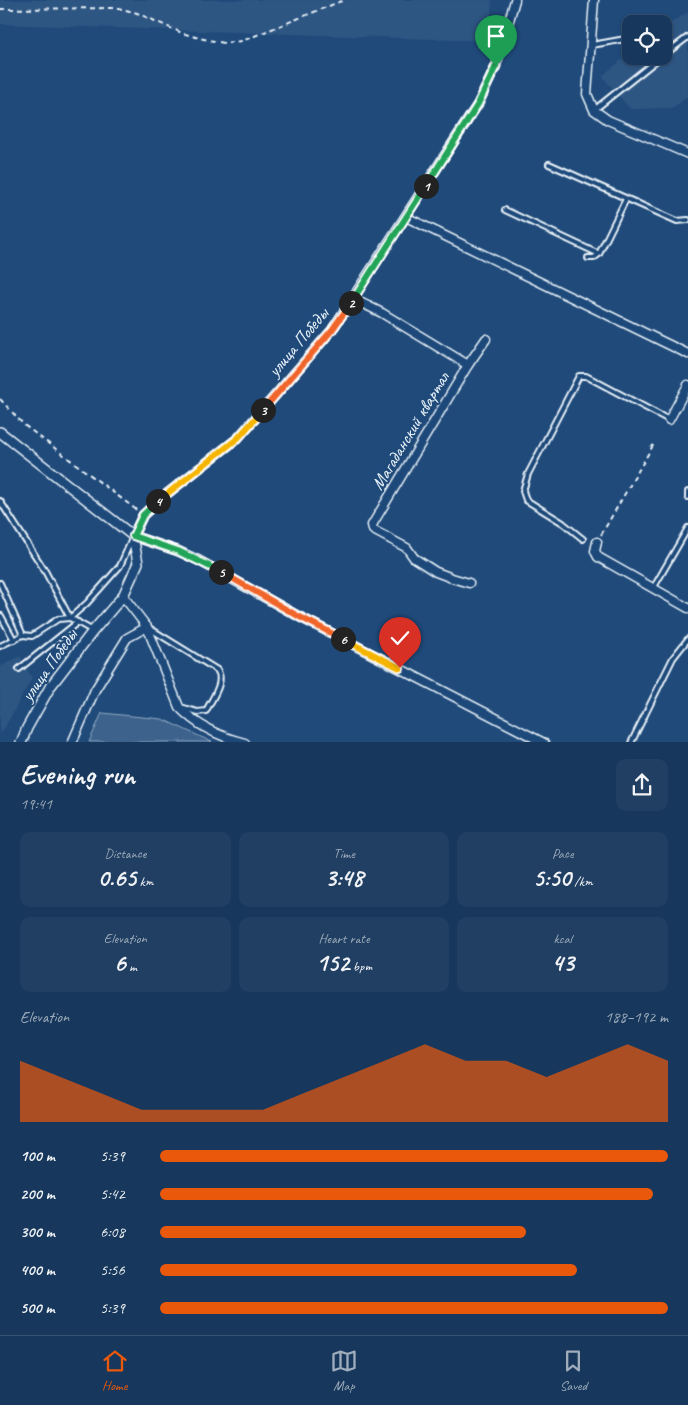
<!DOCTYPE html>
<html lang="en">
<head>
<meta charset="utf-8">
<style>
  body { margin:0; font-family:Caveat,sans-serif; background:#203f62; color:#f1f3f6; height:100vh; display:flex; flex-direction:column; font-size:19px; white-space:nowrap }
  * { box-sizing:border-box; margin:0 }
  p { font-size:16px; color:#9eacbb }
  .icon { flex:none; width:28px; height:28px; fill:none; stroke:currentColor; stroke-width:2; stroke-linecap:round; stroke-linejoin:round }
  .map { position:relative; height:742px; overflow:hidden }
  .side { display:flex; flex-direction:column; background:#17385c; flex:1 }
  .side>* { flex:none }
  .fabs { position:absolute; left:622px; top:15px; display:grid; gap:10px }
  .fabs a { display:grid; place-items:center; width:50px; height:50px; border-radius:10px; background:#17385c; box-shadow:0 1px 4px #0004,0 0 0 1px #365272; font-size:25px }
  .pin { position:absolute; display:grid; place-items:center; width:42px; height:42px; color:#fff; margin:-51px -21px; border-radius:50% 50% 50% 0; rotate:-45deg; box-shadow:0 0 5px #0007 }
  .pin .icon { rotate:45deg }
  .km { position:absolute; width:25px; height:25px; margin:-12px; border-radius:50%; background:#222; color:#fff; font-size:14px; line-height:25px; text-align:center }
  .round { display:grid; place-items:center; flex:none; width:52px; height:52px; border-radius:10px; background:#203f62 }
  .head { display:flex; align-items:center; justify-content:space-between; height:85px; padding:0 20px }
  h1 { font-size:28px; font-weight:700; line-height:38px }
  .metrics { display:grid; grid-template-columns:repeat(3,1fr); gap:8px; height:85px; padding:5px 20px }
  .metrics div { display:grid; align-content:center; border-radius:10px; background:#203f62; text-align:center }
  .metrics b { font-size:25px; font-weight:700 }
  .metrics small { font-size:14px; font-weight:400 }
  .metrics p { font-size:14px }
  .chart { height:140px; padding:10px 20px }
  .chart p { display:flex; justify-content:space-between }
  .chart svg { width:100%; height:90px; margin-top:5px; fill:#ea580c; opacity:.7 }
  ul { padding:0 20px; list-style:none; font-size:16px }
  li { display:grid; grid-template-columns:80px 60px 1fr; align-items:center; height:38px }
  li i { height:12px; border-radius:6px; background:#ea580c }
  .tab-bar { display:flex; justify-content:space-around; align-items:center; height:70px; border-top:1px solid #365272; background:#17385c; font-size:14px; color:#9eacbb }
  .tab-bar a { display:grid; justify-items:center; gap:2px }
  .tab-bar .active { color:#ea580c }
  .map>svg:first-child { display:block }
</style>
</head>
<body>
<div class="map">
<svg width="688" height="743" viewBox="0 0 688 743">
  <rect width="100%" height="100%" fill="#1f4a7a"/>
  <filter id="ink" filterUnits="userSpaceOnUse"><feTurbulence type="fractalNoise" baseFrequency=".02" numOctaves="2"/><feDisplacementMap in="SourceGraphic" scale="10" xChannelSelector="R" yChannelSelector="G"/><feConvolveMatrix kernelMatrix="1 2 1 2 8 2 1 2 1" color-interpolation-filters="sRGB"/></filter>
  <g filter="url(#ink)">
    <g fill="#2e5683">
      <polygon points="0,0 492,0 489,41 0,24"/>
      <polygon points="688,12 688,96 673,108 630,109 602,76 631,52 631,56 664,56 664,27"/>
      <polygon points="20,656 32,678 0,736 0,667"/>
    </g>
    <polygon fill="#3c628c" stroke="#92aac2" points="102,713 162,719 212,742 89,742"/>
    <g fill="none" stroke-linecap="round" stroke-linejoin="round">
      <g stroke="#e8f1f8" stroke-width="8">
        <g id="service">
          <polyline points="592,45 631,38"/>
          <polyline points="664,55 688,37"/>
          <polyline points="594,110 662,56"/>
          <polyline points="549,164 677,221 688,220"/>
          <polyline points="505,210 599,254"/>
          <polyline points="588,258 594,258 599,254 626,199"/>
          <polyline points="688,492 688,497"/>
          <polyline points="0,501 45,571 70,618 93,631"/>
          <polyline points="583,539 563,523 526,500 523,491 528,474 579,376 586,376 669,420"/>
          <polyline points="0,583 23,635 32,636 58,619 70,618 87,603 120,566 131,541"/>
          <polyline points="654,587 688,528"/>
          <polyline points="1,616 14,640"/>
          <path d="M149 628 217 670C226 681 211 700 206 711L197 712 184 708"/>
          <polyline points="0,646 23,635"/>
          <polyline points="19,669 78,622"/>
          <polyline points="631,743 673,658 688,639"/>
        </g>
      </g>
      <g stroke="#e8f1f8" stroke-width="11">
        <g id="minor">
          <polyline points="515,0 496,66 478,104 332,330 238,438 164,496 143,515 133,536 178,551 198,560 298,616 544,743"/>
          <polyline points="594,0 587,94 594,110 608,120 688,154"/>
          <polyline points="406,217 688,354"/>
          <polyline points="354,299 382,313 468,365 372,525 373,530 407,548 414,558 436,572 452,578 469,583"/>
          <polyline points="468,365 486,339"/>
          <polyline points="669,420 688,385"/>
          <polyline points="597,542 595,551 598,557 688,608"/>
          <path d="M123 596 147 627 179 707C197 726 220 737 245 743"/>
          <polyline points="72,743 95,690 127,638 147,627"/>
        </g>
      </g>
      <g stroke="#e8f1f8" stroke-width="12">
        <polyline id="tertiary" points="0,432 133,536 138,563 123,596 93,631 50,687 27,728 21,743"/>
      </g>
      <g stroke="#e8f1f8" stroke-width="2" stroke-dasharray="5 4" stroke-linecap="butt">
        <polyline points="0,9 118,8 137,13 182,33 199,38 224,43 242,41 344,0"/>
        <polyline points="0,399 24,425 138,511"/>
        <polyline points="601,535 655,442"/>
      </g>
      <use href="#service" stroke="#1f4a7a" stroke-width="4"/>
      <use href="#minor" stroke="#1f4a7a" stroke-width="8"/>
      <use href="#tertiary" stroke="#1f4a7a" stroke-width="9"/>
    </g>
  </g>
  <g fill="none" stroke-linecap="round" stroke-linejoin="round" filter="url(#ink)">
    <g stroke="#fff" stroke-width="10">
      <polyline id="split-1" points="426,186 478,104 496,66"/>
    </g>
    <g stroke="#fff" stroke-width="10">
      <polyline id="split-2" points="351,303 426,186"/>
    </g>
    <g stroke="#fff" stroke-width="10">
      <polyline id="split-3" points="263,410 332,330 351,303"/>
    </g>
    <g stroke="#fff" stroke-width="10">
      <polyline id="split-4" points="158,501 238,438 263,410"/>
    </g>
    <g stroke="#fff" stroke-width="10">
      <polyline id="split-5" points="158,501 143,515 133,536 178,551 221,572"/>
    </g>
    <g stroke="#fff" stroke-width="10">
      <polyline id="split-6" points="221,572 298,616 343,639"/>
    </g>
    <g stroke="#fff" stroke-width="10">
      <polyline id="split-7" points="343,639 400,668"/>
    </g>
    <use href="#split-1" stroke="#22a559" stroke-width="6"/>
    <use href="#split-2" stroke="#22a559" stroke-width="6"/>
    <use href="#split-3" stroke="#f0652b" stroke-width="6"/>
    <use href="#split-4" stroke="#f5b400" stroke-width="6"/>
    <use href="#split-5" stroke="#22a559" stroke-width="6"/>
    <use href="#split-6" stroke="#f0652b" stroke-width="6"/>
    <use href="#split-7" stroke="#f5b400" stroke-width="6"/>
  </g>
  <g text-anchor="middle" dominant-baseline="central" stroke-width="4" stroke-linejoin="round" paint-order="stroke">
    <g font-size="18" fill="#e8f1f8" stroke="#1f4a7a">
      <text transform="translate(298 342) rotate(-50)">улица Победы</text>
      <text transform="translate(410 431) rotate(-59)">Магаданский квартал</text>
      <text transform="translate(49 665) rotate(-55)">улица Победы</text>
    </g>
  </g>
</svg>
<div class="fabs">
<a><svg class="icon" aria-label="locate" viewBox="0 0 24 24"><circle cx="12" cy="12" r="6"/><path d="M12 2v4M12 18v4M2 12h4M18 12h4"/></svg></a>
</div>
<div class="pin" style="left:496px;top:66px;background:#1e9e55"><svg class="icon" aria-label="arrive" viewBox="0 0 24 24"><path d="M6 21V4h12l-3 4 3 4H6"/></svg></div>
<div class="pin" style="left:400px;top:668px;background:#d93025"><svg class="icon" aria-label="check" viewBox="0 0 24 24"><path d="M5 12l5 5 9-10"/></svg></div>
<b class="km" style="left:426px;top:186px">1</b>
<b class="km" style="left:351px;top:303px">2</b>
<b class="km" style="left:263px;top:410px">3</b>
<b class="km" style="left:158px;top:501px">4</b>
<b class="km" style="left:221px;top:572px">5</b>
<b class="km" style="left:343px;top:639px">6</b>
</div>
<section class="side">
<div class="head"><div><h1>Evening run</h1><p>19:41</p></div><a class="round"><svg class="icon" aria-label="share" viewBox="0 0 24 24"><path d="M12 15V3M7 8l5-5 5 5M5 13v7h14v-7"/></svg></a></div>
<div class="metrics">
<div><p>Distance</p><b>0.65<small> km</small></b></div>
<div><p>Time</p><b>3:48</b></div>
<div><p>Pace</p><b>5:50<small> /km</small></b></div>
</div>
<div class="metrics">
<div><p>Elevation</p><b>6<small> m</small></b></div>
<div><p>Heart rate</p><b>152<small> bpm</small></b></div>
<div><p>kcal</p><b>43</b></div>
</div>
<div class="chart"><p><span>Elevation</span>188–192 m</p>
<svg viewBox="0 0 160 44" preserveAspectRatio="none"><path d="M0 44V14L10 22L20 30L30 38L40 38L50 38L60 38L70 30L80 22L90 14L100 6L110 14L120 14L130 22L140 14L150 6L160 14V44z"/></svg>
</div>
<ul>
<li><b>100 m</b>5:39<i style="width:100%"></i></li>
<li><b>200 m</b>5:42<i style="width:97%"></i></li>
<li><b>300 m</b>6:08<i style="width:72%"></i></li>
<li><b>400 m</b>5:56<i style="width:82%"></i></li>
<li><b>500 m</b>5:39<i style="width:100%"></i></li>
</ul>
</section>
<nav class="tab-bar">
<a class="active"><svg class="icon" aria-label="home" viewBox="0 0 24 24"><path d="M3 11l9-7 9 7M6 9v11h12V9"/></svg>Home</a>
<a><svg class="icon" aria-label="map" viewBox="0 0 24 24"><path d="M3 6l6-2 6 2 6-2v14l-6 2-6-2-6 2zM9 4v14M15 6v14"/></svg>Map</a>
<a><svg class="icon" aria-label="saved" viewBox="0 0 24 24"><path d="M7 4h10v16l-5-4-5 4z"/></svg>Saved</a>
</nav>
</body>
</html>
